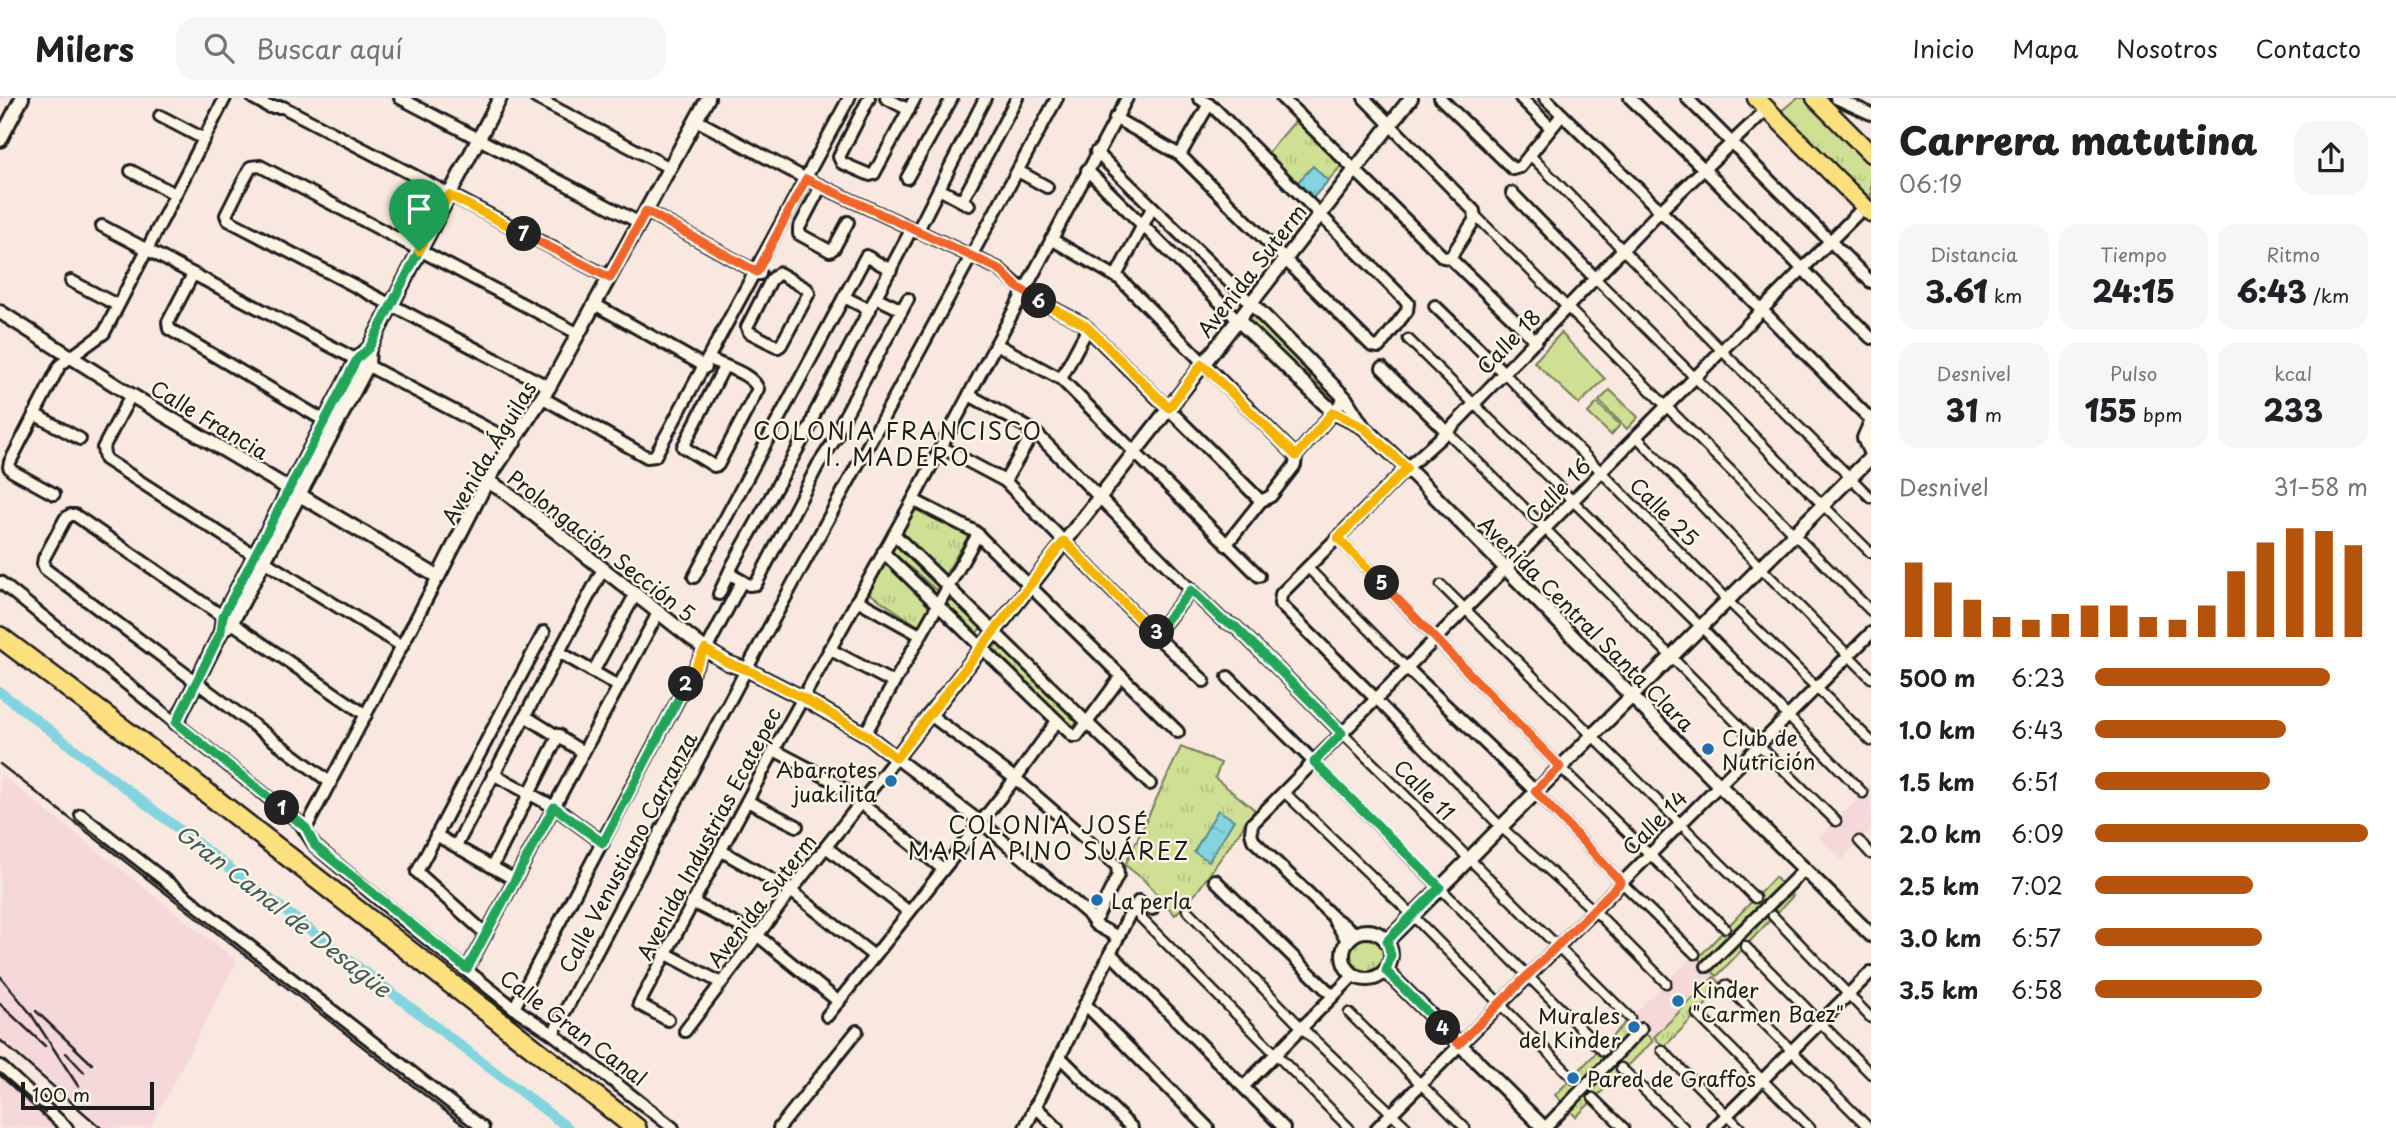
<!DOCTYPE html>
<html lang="es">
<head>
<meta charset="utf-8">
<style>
  body { margin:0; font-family:"Playpen Sans",sans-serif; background:#f6f6f6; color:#202124; height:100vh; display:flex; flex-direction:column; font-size:26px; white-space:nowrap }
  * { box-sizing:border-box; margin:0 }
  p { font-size:23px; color:#757577 }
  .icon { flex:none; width:38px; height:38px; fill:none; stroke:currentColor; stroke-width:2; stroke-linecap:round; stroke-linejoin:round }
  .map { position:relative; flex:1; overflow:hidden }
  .drawer { display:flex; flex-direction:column; background:#fff; width:525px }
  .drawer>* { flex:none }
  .scale { position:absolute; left:21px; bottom:18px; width:133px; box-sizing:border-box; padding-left:7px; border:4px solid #1c1c1c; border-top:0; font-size:19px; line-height:24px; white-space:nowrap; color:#1c1c1c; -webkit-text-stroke:5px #fcf5e5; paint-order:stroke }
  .pin { position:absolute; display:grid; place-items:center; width:60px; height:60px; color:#fff; margin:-72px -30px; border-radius:50% 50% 50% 0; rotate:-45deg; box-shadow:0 0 7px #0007 }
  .pin .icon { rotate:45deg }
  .km { position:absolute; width:35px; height:35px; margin:-18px; border-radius:50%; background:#222; color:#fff; font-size:19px; line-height:35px; text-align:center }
  .round { display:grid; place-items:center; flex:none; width:74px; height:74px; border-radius:21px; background:#f6f6f6 }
  .head { display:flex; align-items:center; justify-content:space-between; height:119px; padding:0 28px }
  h1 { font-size:38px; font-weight:800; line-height:52px }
  .metrics { display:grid; grid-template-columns:repeat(3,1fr); gap:10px; height:119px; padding:7px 28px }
  .metrics div { display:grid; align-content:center; border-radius:18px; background:#f6f6f6; text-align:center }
  .metrics b { font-size:30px; font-weight:800 }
  .metrics small { font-size:19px; font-weight:400 }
  .metrics p { font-size:19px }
  .chart { height:196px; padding:14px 28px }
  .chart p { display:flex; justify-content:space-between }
  .chart svg { width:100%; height:126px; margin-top:7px; stroke:#b45309; stroke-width:6 }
  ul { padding:0 28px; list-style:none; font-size:23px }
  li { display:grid; grid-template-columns:112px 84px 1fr; align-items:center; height:52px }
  li i { height:18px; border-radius:9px; background:#b45309 }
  header { display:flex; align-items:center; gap:42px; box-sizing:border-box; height:98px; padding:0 35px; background:#fff; border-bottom:2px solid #e0e0e0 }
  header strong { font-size:33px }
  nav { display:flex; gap:38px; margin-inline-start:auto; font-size:24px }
  .search { width:490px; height:63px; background:#f6f6f6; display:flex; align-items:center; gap:18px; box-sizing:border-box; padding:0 24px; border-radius:21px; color:#757577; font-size:26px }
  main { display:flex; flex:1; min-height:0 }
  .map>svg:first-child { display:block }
</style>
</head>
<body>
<header>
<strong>Milers</strong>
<div class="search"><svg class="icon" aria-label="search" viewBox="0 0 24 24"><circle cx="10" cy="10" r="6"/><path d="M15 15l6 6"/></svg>Buscar aquí</div>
<nav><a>Inicio</a><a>Mapa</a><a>Nosotros</a><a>Contacto</a></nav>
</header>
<main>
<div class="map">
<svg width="1871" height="1030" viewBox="0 0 1871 1030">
  <defs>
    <pattern id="park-tufts" width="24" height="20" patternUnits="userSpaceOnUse" patternTransform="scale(1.75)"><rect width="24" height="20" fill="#cfe094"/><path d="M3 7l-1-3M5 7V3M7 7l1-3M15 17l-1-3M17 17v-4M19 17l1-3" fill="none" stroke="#b1c07f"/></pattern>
    <pattern id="water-ripples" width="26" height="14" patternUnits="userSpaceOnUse" patternTransform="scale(1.75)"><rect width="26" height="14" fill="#84d4df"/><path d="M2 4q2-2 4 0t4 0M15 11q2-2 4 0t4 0" fill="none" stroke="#71b5bf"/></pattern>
  </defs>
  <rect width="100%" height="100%" fill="#f9e8e0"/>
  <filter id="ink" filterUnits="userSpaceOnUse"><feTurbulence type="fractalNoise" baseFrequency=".0143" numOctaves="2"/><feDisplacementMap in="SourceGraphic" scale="14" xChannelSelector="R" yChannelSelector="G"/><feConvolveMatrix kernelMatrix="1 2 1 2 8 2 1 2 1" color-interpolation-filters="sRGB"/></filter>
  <g filter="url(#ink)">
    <g fill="#f5d8da">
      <polygon points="0,676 237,863 150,1030 100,1030 0,944"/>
      <polygon points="1871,687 1871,732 1842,762 1819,740"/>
      <polygon points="1695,856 1726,887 1662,952 1630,920"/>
      <polygon points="0,965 51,1008 74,1030 0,1030"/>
    </g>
    <g fill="#cfe094" stroke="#767e58" stroke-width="2">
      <polygon points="1561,235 1605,281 1579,306 1534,264"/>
      <polygon points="1597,305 1620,327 1611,337 1588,315"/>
    </g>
    <g fill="url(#park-tufts)" stroke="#767e58" stroke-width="2">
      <polygon points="1797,0 1810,0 1871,62 1871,101 1780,14"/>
      <polygon points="1297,21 1342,67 1311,102 1267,56"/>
      <polygon points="1253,214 1339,299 1330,307 1245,224"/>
      <polygon points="1610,292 1638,319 1627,331 1599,303"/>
      <polygon points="915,410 970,435 945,477 901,435"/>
      <polygon points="897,445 940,488 936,492 892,454"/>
      <polygon points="886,464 932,505 920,529 869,495"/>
      <polygon points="950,498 983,527 977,535 945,506"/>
      <polygon points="998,544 1079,623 1072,629 992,551"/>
      <polygon points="1181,649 1221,665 1215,680 1255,712 1196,795 1175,817 1144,782 1125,767"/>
      <polygon points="1775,779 1793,798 1717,878 1698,860"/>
      <circle cx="1367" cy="857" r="24"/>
      <polygon points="1714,879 1724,888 1664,949 1654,939"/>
      <polygon points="1630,920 1653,943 1576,1019 1555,997"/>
    </g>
    <g fill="url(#water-ripples)" stroke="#5a8a91" stroke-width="2">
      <polygon points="1313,68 1328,83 1311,102 1296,86"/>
      <polygon points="1218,712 1234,722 1209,763 1194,754"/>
    </g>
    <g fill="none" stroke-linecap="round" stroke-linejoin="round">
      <polyline stroke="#84d4df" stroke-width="10" points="0,594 568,1030"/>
      <g stroke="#1c1c1c" stroke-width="13">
        <g id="pedestrian">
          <polyline points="1530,57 1722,253 1871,400"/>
          <polyline points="1476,118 1871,513"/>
          <polyline points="1595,180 1871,455"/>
          <polyline points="1408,241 1701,529 1863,695"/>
          <polyline points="1504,275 1727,502 1871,643"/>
          <path d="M1447 334C1579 461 1704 596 1836 723"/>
          <polyline points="1637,339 1760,469 1871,580"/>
          <polyline points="1338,440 1560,669 1725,830"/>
          <polyline points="1308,470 1407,570"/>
          <polyline points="1441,487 1755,800"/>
          <polyline points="1376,601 1501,729 1599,817 1666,885"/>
          <polyline points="1342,635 1630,920"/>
          <polyline points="1314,664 1603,953"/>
          <polyline points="1535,693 1621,784 1695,856"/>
          <polyline points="1284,694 1412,817 1574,981"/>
          <polyline points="1859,743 1871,756"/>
          <polyline points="1132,811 1349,1030"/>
          <polyline points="1187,812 1302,930 1407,1030"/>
          <polyline points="1773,818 1871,920"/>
          <polyline points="1745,848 1871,976"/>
          <polyline points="1726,887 1869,1030"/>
          <polyline points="1349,915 1465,1030"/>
          <polyline points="1697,916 1810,1030"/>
          <polyline points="1662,952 1740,1030"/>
          <polyline points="1621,970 1684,1030"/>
          <polyline points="1593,1000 1624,1030"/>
        </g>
      </g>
      <g stroke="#1c1c1c" stroke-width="16">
        <g id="minor">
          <polyline points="253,0 269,9 283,9 610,180"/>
          <polyline points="400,0 640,125"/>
          <polyline points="536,0 670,70"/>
          <polyline points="869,0 839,59 842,65 870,77 874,76 915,0"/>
          <polyline points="886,0 909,12"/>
          <polyline points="1282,0 1443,159 1450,160 1536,243"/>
          <polyline points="1364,0 1474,113 1475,121 1450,160"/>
          <polyline points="1440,0 1513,71 1520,69 1562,17"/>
          <polyline points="1521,0 1551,30"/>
          <polyline points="1545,0 1762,212 1871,322"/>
          <polyline points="1630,0 1704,71 1871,240"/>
          <polyline points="1687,0 1871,184"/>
          <polyline points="1836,0 1871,16"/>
          <polyline points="160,18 204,41"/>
          <polyline points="1115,20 1180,57 1372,248 1379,249 1407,213 1408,205 1215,11 1199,0"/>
          <polyline points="696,22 810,83 999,171 1030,198 1082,225 1261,403"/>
          <polyline points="1096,54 1250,204"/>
          <polyline points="1180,57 1209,6"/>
          <polyline points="1087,72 1237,221"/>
          <polyline points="131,73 175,96"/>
          <polyline points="1018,73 1047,89"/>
          <polyline points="907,80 952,0"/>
          <polyline points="821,88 799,130 799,136 830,153 834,150 848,124"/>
          <polyline points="240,89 251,69 260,68 579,236"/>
          <polyline points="939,91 969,107"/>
          <polyline points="237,95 226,117 228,122 549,289"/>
          <polyline points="1512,95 1595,180"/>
          <polyline points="962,103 1017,0"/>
          <polyline points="646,113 760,176"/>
          <polyline points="102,128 515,345"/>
          <polyline points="917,134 985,0"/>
          <polyline points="1051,141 1120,181 1296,358"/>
          <polygon points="779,175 807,191 809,195 781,247 778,249 749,234 747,229 771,182"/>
          <polyline points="193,176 168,224 169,231 325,323"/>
          <polyline points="1116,178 1152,110"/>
          <polyline points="71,183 117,207"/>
          <polyline points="844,199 870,212"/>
          <polyline points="877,200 902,212"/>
          <polyline points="596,207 706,269"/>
          <polyline points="1435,208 1504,275"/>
          <polyline points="996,246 1061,281 1259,478"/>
          <path d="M710 261C724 269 752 275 758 291L718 367 714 368 683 349 724 269"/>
          <polyline points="1382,270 1447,334"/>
          <polyline points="1061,281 1088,230"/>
          <polyline points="131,297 103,350 105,361 254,457 402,548"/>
          <polyline points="969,297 1034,333 1191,492 1222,522 1236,529 1342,635"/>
          <polyline points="543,300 647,359 655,358 849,0"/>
          <polyline points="34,316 80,341"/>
          <polyline points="941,349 1005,383 1155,537 1204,583"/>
          <polyline points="1005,383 1034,333"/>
          <polyline points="54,396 12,373 9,369 10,364 60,267 104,235 225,0"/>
          <polyline points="913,402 974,433 1178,634"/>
          <polyline points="894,436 1150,686"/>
          <polyline points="1226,447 1261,403 1271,398 1295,367 1296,358 1345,300"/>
          <polyline points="883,454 1073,638 1077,638 1120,580"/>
          <polyline points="730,476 749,487 756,486 818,367 836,340 841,325 908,201"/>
          <polyline points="694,479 866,158 891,172"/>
          <polyline points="0,484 300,725 315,748 394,814 514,910 553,936 673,1030"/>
          <polyline points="719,496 732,468 811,327 815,315 911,132"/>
          <polyline points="857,502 920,537"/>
          <polyline points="1155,537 1191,492"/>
          <polyline points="829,551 894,585"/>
          <polyline points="706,552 742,483"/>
          <polyline points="559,554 618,588"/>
          <polyline points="1407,570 1535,693"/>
          <polyline points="593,574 635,497"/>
          <polyline points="1228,579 1314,664"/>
          <polyline points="1376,601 1280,506 1281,496 1407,370 1447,334 1660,113 1767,11"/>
          <polyline points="929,616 1021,685 1117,768 1118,777 1094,825"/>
          <polyline points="525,618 583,654"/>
          <polyline points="865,636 978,436"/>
          <polyline points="774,652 833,683 943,771"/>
          <polyline points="493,676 554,709 603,745"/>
          <polyline points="331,685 45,471 43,466 44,460 65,421 70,417 75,417 366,617"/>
          <polyline points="747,703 797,728"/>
          <polyline points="81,717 483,1030"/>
          <polyline points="306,730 438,479"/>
          <polyline points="436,737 515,782"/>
          <polyline points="456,748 603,471"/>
          <polyline points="826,749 909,814"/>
          <polyline points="720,752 791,793 874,858"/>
          <polyline points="492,769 559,637"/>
          <polyline points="1215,782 1333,898"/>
          <polyline points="692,804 757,837 839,904"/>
          <polyline points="1334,822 1347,842"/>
          <polyline points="1355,835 1333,819 1253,742 1251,734 1252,726 1864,109"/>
          <polyline points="486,836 417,774 544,534"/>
          <polyline points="665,855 721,885"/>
          <polyline points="1110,855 1284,1030"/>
          <polyline points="1707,868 1805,771"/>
          <polyline points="467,871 658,515"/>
          <polyline points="1085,906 1208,1030"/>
          <polyline points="514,910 705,551"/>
          <polyline points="827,918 1015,681 1057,623"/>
          <polyline points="668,922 639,906 774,652 913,402 1127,0"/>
          <polyline points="685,933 791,793 896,660 987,729 1087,815 1096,827 1118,839"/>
          <polyline points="553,936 746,572 1057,0"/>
          <polyline points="1060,959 1132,1030"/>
          <polyline points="0,968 67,1030"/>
          <polyline points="1244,988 1353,878"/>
          <polyline points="1035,1008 1057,1030"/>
          <polyline points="779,1030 857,933"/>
          <polyline points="1025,1030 1132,811 1139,803 1152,811"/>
          <polyline points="1377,1030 1871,535"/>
          <polyline points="1545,1030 1641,931"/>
          <polyline points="1714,1030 1871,874"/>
        </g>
      </g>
      <g stroke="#1c1c1c" stroke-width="18">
        <g id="tertiary">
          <polyline points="0,42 22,0"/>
          <polyline points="1250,204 1345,300 1363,329 1407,370 1718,686 1871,837"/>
          <polyline points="0,214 131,297 438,479 487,383 549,289 708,0"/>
          <polyline points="1237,221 1333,314 1363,329"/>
          <polyline points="1871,324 1864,340 1871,356"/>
          <polyline points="487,383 504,393 705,551 728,565 750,573 803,600 865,636 896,660 1411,0"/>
          <polyline points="221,534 232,524 368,267 369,250"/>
          <polyline points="176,625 221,534 223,518 357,261 369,250 500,0"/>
          <circle cx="1367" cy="857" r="24"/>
          <polyline points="1387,843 1871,359"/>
          <polyline points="1386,873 1544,1030"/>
        </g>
      </g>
      <g stroke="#1c1c1c" stroke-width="21">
        <g id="primary">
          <polyline points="1756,0 1871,115"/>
          <polyline points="1815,0 1871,56"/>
        </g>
      </g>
      <g stroke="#1c1c1c" stroke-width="24">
        <polyline id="motorway" points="0,539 166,663 636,1030"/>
      </g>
      <use href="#pedestrian" stroke="#fcf5e5" stroke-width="8"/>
      <use href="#minor" stroke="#fcf5e5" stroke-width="10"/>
      <use href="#tertiary" stroke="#fcf5e5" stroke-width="12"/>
      <use href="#primary" stroke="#fce080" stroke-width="16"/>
      <use href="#motorway" stroke="#fce080" stroke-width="19"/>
      <g stroke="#1c1c1c" stroke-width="2.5">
        <polyline points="0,666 467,1030"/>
        <polyline points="0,878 31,916 78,988"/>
        <polyline points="0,906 45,948"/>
        <polyline points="36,913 92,966"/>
        <polyline points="0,942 101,1030"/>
        <polyline points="66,955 84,974"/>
        <polyline points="0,975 45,1014"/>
      </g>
    </g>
  </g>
  <g fill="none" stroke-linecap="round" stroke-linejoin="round" filter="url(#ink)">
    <g stroke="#fff" stroke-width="14">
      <polyline id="split-1" points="282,710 176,625 221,534 223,518 357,261 369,250 419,153"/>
    </g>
    <g stroke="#fff" stroke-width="14">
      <polyline id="split-2" points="282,710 306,730 315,748 467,871 554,709 603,745 686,586"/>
    </g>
    <g stroke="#fff" stroke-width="14">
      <polyline id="split-3" points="686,586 705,551 728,565 750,573 803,600 865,636 896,660 1064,443 1155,537 1157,534"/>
    </g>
    <g stroke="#fff" stroke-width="14">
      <polyline id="split-4" points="1157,534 1191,492 1222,522 1236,529 1342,635 1314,664 1440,789 1387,843 1391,857 1386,873 1443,930"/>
    </g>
    <g stroke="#fff" stroke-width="14">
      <polyline id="split-5" points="1382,485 1560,669 1535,693 1621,784 1459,946 1443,930"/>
    </g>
    <g stroke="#fff" stroke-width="14">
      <polyline id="split-6" points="1039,203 1085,227 1169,310 1202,266 1296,358 1333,314 1363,329 1407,370 1338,440 1382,485"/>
    </g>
    <g stroke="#fff" stroke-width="14">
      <polyline id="split-7" points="524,136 610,180 646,113 757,174 806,81 999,171 1016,188 1039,203"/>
    </g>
    <g stroke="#fff" stroke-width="14">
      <polyline id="split-8" points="419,153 449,97 524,136"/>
    </g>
    <use href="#split-1" stroke="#22a559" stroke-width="9"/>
    <use href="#split-2" stroke="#22a559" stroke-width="9"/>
    <use href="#split-3" stroke="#f5b400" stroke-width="9"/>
    <use href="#split-4" stroke="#22a559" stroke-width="9"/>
    <use href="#split-5" stroke="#f0652b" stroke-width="9"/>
    <use href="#split-6" stroke="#f5b400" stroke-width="9"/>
    <use href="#split-7" stroke="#f0652b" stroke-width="9"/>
    <use href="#split-8" stroke="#f5b400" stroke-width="9"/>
  </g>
  <g fill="#1f6fb2" stroke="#fcf5e5" stroke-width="2.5">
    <circle cx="1708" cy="651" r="7"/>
    <circle cx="891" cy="683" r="7"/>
    <circle cx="1097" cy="802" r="7"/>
    <circle cx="1678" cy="903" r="7"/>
    <circle cx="1634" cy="929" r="7"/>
    <circle cx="1573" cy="980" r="7"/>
  </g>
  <g text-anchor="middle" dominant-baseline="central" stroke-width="5" stroke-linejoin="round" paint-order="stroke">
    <g font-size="21" fill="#1c1c1c" stroke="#fcf5e5">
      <text transform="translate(1251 172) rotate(-52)">Avenida Suterm</text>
      <text transform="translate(1508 243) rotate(-46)">Calle 18</text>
      <text transform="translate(210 321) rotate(31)">Calle Francia</text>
      <text transform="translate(488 354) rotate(-59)">Avenida Águilas</text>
      <text transform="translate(1557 392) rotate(-45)">Calle 16</text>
      <text transform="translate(1665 413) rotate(45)">Calle 25</text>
      <text transform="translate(602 447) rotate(38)">Prolongación Sección 5</text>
      <text transform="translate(1587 525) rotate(45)">Avenida Central Santa Clara</text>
      <text transform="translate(1425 691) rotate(45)">Calle 11</text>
      <text transform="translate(1654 724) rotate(-45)">Calle 14</text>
      <text transform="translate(708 735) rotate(-62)">Avenida Industrias Ecatepec</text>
      <text transform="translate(627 754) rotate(-62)">Calle Venustiano Carranza</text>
      <text transform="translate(761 802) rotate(-52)">Avenida Suterm</text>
      <text transform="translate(574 929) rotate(37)">Calle Gran Canal</text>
    </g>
    <g font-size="21" fill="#1c1c1c" stroke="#fcf5e5" text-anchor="start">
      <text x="1722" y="639">Club de<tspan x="1722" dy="24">Nutrición</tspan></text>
      <text x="877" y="671" text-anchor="end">Abarrotes<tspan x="877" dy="24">juakilita</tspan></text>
      <text x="1111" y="802">La perla</text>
      <text x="1692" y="891">Kinder<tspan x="1692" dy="24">"Carmen Baez"</tspan></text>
      <text x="1620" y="917" text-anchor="end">Murales<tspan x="1620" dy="24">del Kinder</tspan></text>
      <text x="1587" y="980">Pared de Graffos</text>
    </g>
    <g font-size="23" letter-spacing="2" fill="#1c1c1c" stroke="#fcf5e5">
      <text x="898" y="332">COLONIA FRANCISCO<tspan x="898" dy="26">I. MADERO</tspan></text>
      <text x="1049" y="726">COLONIA JOSÉ<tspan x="1049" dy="26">MARÍA PINO SUÁREZ</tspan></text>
    </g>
    <g font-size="23" font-style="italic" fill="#405c60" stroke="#fcf5e5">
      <text transform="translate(284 812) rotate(38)">Gran Canal de Desagüe</text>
    </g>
  </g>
</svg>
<div class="scale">100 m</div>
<div class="pin" style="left:419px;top:153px;background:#1e9e55"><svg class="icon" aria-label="arrive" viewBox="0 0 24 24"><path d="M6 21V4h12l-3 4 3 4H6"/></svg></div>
<b class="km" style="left:282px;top:710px">1</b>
<b class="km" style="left:686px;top:586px">2</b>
<b class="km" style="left:1157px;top:534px">3</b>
<b class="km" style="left:1443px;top:930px">4</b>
<b class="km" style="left:1382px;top:485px">5</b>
<b class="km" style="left:1039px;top:203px">6</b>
<b class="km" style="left:524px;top:136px">7</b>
</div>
<section class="drawer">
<div class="head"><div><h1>Carrera matutina</h1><p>06:19</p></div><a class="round"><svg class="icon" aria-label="share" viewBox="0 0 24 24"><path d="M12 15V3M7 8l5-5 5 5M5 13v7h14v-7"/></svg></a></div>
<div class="metrics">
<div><p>Distancia</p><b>3.61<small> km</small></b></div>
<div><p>Tiempo</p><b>24:15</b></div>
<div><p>Ritmo</p><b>6:43<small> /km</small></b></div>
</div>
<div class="metrics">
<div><p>Desnivel</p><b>31<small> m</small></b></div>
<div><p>Pulso</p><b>155<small> bpm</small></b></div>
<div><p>kcal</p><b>233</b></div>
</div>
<div class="chart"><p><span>Desnivel</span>31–58 m</p>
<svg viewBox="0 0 160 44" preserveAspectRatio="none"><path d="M5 44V18M15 44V25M25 44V31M35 44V37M45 44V38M55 44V36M65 44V33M75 44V33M85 44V37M95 44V38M105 44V33M115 44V21M125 44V11M135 44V6M145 44V7M155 44V12"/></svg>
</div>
<ul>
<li><b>500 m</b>6:23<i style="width:86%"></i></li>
<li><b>1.0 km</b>6:43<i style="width:70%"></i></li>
<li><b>1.5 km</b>6:51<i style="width:64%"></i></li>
<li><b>2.0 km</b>6:09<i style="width:100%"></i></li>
<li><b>2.5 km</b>7:02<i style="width:58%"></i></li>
<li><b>3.0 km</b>6:57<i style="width:61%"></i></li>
<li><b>3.5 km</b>6:58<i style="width:61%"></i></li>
</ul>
</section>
</main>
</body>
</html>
